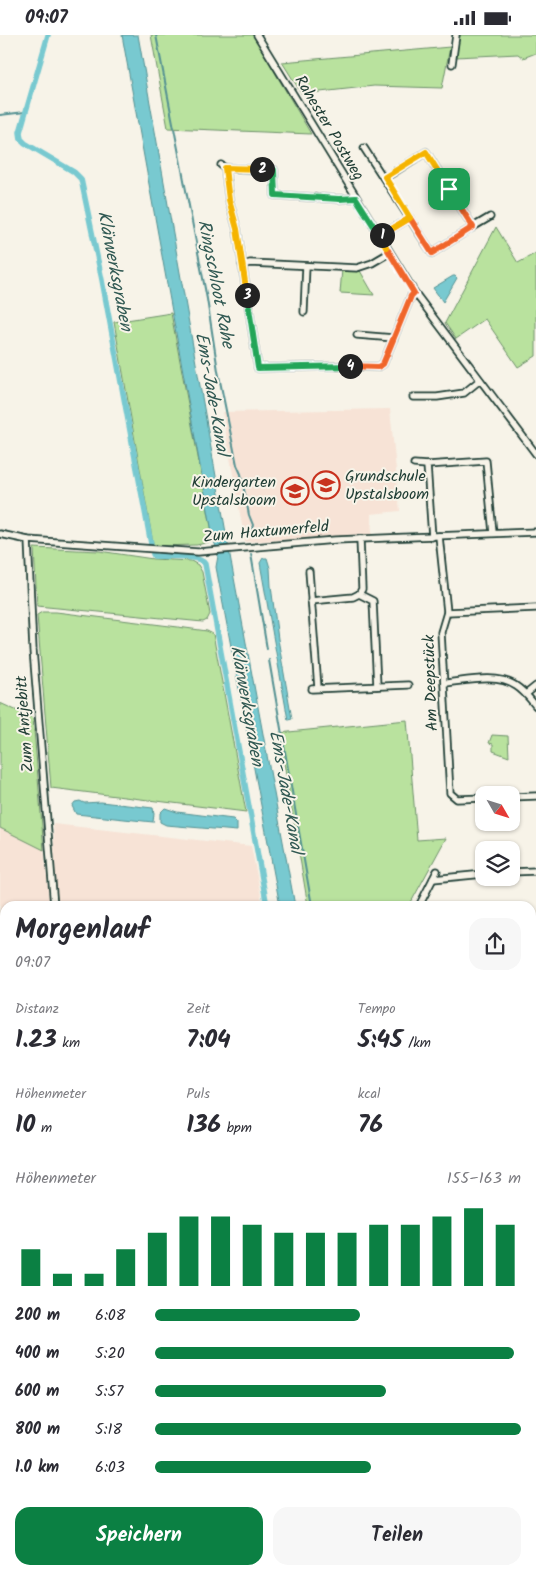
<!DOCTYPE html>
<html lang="de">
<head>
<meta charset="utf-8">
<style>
  body { margin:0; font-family:Kalam,sans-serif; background:#f7f7f7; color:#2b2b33; height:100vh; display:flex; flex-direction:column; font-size:19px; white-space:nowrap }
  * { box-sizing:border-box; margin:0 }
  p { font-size:16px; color:#7c7c81 }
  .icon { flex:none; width:28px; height:28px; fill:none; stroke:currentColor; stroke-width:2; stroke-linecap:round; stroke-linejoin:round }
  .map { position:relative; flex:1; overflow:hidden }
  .drawer { position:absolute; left:0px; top:866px; width:536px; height:674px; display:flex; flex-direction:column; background:#fff; border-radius:15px 15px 0 0; box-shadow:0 1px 4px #0004 }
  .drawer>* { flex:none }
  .needle { width:32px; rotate:129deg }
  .controls { position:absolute; left:475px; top:751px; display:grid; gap:10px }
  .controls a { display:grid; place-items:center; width:45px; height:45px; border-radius:10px; background:#fff; box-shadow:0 1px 4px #0004; font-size:25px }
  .pin { position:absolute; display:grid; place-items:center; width:42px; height:42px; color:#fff; margin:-21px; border-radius:10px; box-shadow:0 2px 8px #0006 }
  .km { position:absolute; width:25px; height:25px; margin:-12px; border-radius:50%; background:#222; color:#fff; font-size:14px; line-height:25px; text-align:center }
  .round { display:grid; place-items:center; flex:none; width:52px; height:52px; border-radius:15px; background:#f7f7f7 }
  .overview { display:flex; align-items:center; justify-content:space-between; height:85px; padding:0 15px }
  h1 { font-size:28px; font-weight:700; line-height:38px }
  .metrics { display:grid; grid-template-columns:repeat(3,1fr); gap:8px; height:85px; padding:5px 15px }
  .metrics div { display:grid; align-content:center }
  .metrics b { font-size:25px; font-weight:700 }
  .metrics small { font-size:14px; font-weight:400 }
  .metrics p { font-size:14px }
  .chart { height:140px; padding:10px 15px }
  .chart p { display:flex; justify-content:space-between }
  .chart svg { width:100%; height:90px; margin-top:5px; stroke:#0b8043; stroke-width:6 }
  .primary-button { display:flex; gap:10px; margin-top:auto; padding:10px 15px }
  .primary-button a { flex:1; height:58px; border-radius:15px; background:#0b8043; color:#fff; font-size:20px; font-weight:700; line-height:58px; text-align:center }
  .primary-button a+a { background:#f7f7f7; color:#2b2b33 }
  ul { padding:0 15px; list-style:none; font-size:16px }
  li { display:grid; grid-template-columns:80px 60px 1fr; align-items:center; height:38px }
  li i { height:12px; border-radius:6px; background:#0b8043 }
  .status { display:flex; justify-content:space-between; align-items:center; height:35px; padding:0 25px; background:#fff; direction:ltr }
  .status svg { height:14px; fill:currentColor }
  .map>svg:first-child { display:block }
</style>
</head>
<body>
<div class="status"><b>09:07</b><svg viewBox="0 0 49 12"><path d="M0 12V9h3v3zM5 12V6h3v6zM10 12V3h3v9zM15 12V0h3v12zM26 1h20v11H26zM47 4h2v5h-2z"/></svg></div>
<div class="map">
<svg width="536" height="1539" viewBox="0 0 536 1539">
  <rect width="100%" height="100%" fill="#f7f3e8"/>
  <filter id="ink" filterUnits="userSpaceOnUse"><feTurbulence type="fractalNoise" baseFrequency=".02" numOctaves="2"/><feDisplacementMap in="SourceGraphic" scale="10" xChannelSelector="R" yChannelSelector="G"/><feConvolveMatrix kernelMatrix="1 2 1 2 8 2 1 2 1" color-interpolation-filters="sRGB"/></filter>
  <g filter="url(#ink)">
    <g fill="#f7e3d6">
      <polygon points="390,374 400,476 371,479 372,500 245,507 222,377"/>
      <polygon points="53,789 251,811 263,871 57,871"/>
      <polygon points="0,793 44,815 50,871 5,871 5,893 0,890"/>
      <rect x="531" y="1216" width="5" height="161"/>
    </g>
    <g fill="#b9e29e" stroke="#6c9069">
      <polygon points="151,0 253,0 311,99 168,93"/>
      <polygon points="460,0 536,0 536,18 523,23 518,19 456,22"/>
      <polygon points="450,12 442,53 374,51 302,59 282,27"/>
      <polygon points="496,192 518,228 536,218 536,321 518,332 485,284 456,304 445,288"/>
      <polygon points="342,234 359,234 374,260 340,258"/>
      <polygon points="171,278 212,497 209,507 197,510 155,511 153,508 114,287"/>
      <polygon points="34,513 99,516 153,524 191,526 198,530 202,537 210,579 207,585 203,587 37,571"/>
      <polygon points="42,577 56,577 178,592 207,596 213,599 246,777 51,753 37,580"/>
      <polygon points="0,668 33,683 44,815 0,793"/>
      <polygon points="407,685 417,805 446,803 409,871 308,871 279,698"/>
      <polygon points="492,700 508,701 509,722 493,716 493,709 489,708"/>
      <polygon points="0,896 5,898 5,1148 0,1159"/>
      <polygon points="536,1035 536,1090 531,1091 531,1036"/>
      <polygon points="0,1263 5,1265 5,1316 0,1314"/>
      <polygon points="0,1400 5,1402 5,1487 0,1487"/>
      <polygon points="297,1535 390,1535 392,1537 392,1539 294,1539"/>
    </g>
    <g fill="#78c9d0" stroke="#549192">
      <polygon points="122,0 138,0 234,543 295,871 280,871 216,532 218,521 212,497"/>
      <polygon points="453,241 455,241 457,243 443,267 433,253"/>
      <polygon points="263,523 267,523 270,533 271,551 278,604 292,684 288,685 260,528"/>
      <polygon points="80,766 84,768 101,767 153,773 154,779 153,787 76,779 72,771 75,767"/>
      <polygon points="165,773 177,777 233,784 237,788 237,796 166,790 160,787 160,778"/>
      <polygon points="5,1148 5,1250 0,1248 0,1159"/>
    </g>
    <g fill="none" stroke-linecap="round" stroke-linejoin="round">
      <g stroke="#549192" stroke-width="2">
        <polyline points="156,0 207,264 218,336 237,430 241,439 249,480 253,490 250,501"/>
        <polyline points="0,80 25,77"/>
        <polyline points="251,519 267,614"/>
        <polyline points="269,625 312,871"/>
      </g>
      <g stroke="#78c9d0" stroke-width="5.5">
        <polyline points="48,0 20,97 21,104 25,108 74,137 81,144 102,245 151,509"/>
        <path d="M153 519 154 521C166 522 199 519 205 529L267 871"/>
      </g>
      <g stroke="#1f3d34" stroke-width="9">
        <g id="street">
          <polyline points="257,0 415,258 536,419"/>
          <polyline points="452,29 456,0"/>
          <polyline points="364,113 432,218 473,192 426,117 385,143"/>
          <polyline points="221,130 225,133 229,165 237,194 258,333 342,331 378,332 383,329 411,261 415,258"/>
          <polyline points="225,133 274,135 275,160 339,164 356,163"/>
          <polyline points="473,192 490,182"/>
          <polyline points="380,201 410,183"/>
          <polyline points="242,230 250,228 357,233 372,228 389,218"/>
          <polyline points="304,277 306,231"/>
          <polyline points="357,300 394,303"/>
          <polyline points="413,362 437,362 464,358 480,345"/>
          <polyline points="414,429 427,430"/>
          <polyline points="0,499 28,505 198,517 335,505 536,497"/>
          <polyline points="439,501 447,577 441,597 450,758 457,764 484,763"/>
          <polyline points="432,502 427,430 486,426 493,498"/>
          <polyline points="28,505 33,615 54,871"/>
          <polyline points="309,536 318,653"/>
          <polyline points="359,559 373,566 377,651"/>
          <polyline points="311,566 353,562 359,559 362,554 360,504"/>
          <polyline points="447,577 536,573"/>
          <path d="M445 648C466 646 497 638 516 651 524 656 530 664 536 671"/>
          <polyline points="312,654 408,650"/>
          <polyline points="526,659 536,651"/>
          <polyline points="511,762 536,761"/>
          <polyline points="511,837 536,836"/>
          <polyline points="433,844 484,839"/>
          <polyline points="419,871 437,836"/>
          <polyline points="531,901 536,900"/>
          <polyline points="531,990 536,990"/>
          <polyline points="531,1124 536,1123"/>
          <polyline points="531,1209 536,1208"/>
          <polyline points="531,1382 536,1381"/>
          <polyline points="531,1530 536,1532"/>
          <polyline points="59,1539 61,1535"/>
          <polyline points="470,1539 471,1535"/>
        </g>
      </g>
      <use href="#street" stroke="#f7f3e8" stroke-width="5.5"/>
    </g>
  </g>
  <g fill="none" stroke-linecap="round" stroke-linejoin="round" filter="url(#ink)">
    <g stroke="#fff" stroke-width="10">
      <polyline id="split-1" points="382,200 410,183 432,218 473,192 449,154"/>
    </g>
    <g stroke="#fff" stroke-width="10">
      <polyline id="split-2" points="262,134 274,135 275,160 339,164 356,163 380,201 382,200"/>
    </g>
    <g stroke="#fff" stroke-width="10">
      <polyline id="split-3" points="247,260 237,194 229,165 225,133 262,134"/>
    </g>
    <g stroke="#fff" stroke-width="10">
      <polyline id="split-4" points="247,260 258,333 350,331"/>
    </g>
    <g stroke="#fff" stroke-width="10">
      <polyline id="split-5" points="350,331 378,332 383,329 411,261 414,258 386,212"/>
    </g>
    <g stroke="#fff" stroke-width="10">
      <polyline id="split-6" points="386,212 380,201 410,183 385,142 426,117 449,154"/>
    </g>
    <use href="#split-1" stroke="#f0652b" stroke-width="6"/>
    <use href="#split-2" stroke="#22a559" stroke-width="6"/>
    <use href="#split-3" stroke="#f5b400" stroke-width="6"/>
    <use href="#split-4" stroke="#22a559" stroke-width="6"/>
    <use href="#split-5" stroke="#f0652b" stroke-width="6"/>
    <use href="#split-6" stroke="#f5b400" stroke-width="6"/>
  </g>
  <defs>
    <g id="school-ring" transform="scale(1.4375)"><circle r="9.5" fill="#f7f3e8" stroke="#c8321e" stroke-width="1.5"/><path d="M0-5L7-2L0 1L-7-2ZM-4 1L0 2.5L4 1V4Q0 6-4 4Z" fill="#c8321e"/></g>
  </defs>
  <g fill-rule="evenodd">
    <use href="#school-ring" x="326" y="450"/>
    <use href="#school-ring" x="295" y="456"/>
  </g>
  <g text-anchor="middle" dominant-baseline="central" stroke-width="4" stroke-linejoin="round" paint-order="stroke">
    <g font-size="16" fill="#1f3d34" stroke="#f7f3e8">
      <text transform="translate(329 93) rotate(59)">Rahester Postweg</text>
      <text transform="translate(266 497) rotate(-5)">Zum Haxtumerfeld</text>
      <text transform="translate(431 648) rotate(-92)">Am Deepstück</text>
      <text transform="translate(25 689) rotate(-94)">Zum Antjebitt</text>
    </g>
    <g font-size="16" fill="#1f3d34" stroke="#f7f3e8" text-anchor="start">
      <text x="345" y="441">Grundschule<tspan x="345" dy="18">Upstalsboom</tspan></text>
      <text x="276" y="447" text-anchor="end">Kindergarten<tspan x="276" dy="18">Upstalsboom</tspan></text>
    </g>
    <g font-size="18" font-style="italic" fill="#315953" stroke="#f7f3e8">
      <text transform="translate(114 236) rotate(79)">Klärwerksgraben</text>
      <text transform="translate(215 249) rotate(79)">Ringschloot Rahe</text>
      <text transform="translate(211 359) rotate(80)">Ems-Jade-Kanal</text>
      <text transform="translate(246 671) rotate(80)">Klärwerksgraben</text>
      <text transform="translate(285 757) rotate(80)">Ems-Jade-Kanal</text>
    </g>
  </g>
</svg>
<div class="controls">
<a><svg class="needle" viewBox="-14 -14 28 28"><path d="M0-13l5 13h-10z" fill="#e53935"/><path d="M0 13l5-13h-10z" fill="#7c7c81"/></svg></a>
<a><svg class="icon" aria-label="layers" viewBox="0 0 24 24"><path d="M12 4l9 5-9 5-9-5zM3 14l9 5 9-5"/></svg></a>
</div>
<div class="pin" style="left:449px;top:154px;background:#1e9e55"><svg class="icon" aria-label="arrive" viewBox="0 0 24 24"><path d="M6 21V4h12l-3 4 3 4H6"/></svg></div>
<b class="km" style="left:382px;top:200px">1</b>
<b class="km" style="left:262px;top:134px">2</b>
<b class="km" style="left:247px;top:260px">3</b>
<b class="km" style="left:350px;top:331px">4</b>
<section class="drawer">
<div class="overview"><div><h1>Morgenlauf</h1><p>09:07</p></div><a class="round"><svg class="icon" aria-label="share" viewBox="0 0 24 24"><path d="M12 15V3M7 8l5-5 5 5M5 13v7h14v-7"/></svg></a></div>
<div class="metrics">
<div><p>Distanz</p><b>1.23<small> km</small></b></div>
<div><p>Zeit</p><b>7:04</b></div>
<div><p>Tempo</p><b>5:45<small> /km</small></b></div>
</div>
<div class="metrics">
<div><p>Höhenmeter</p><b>10<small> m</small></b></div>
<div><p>Puls</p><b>136<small> bpm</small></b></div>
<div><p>kcal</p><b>76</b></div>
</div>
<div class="chart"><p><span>Höhenmeter</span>155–163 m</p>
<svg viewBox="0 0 160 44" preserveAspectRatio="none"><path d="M5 44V26M15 44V38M25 44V38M35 44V26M45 44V18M55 44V10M65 44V10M75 44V14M85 44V18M95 44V18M105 44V18M115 44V14M125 44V14M135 44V10M145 44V6M155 44V14"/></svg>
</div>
<ul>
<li><b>200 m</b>6:08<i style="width:56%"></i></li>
<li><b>400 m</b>5:20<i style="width:98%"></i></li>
<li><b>600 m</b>5:57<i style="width:63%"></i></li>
<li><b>800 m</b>5:18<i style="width:100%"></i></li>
<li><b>1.0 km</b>6:03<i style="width:59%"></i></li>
</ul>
<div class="primary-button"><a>Speichern</a><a>Teilen</a></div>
</section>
</div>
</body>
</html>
